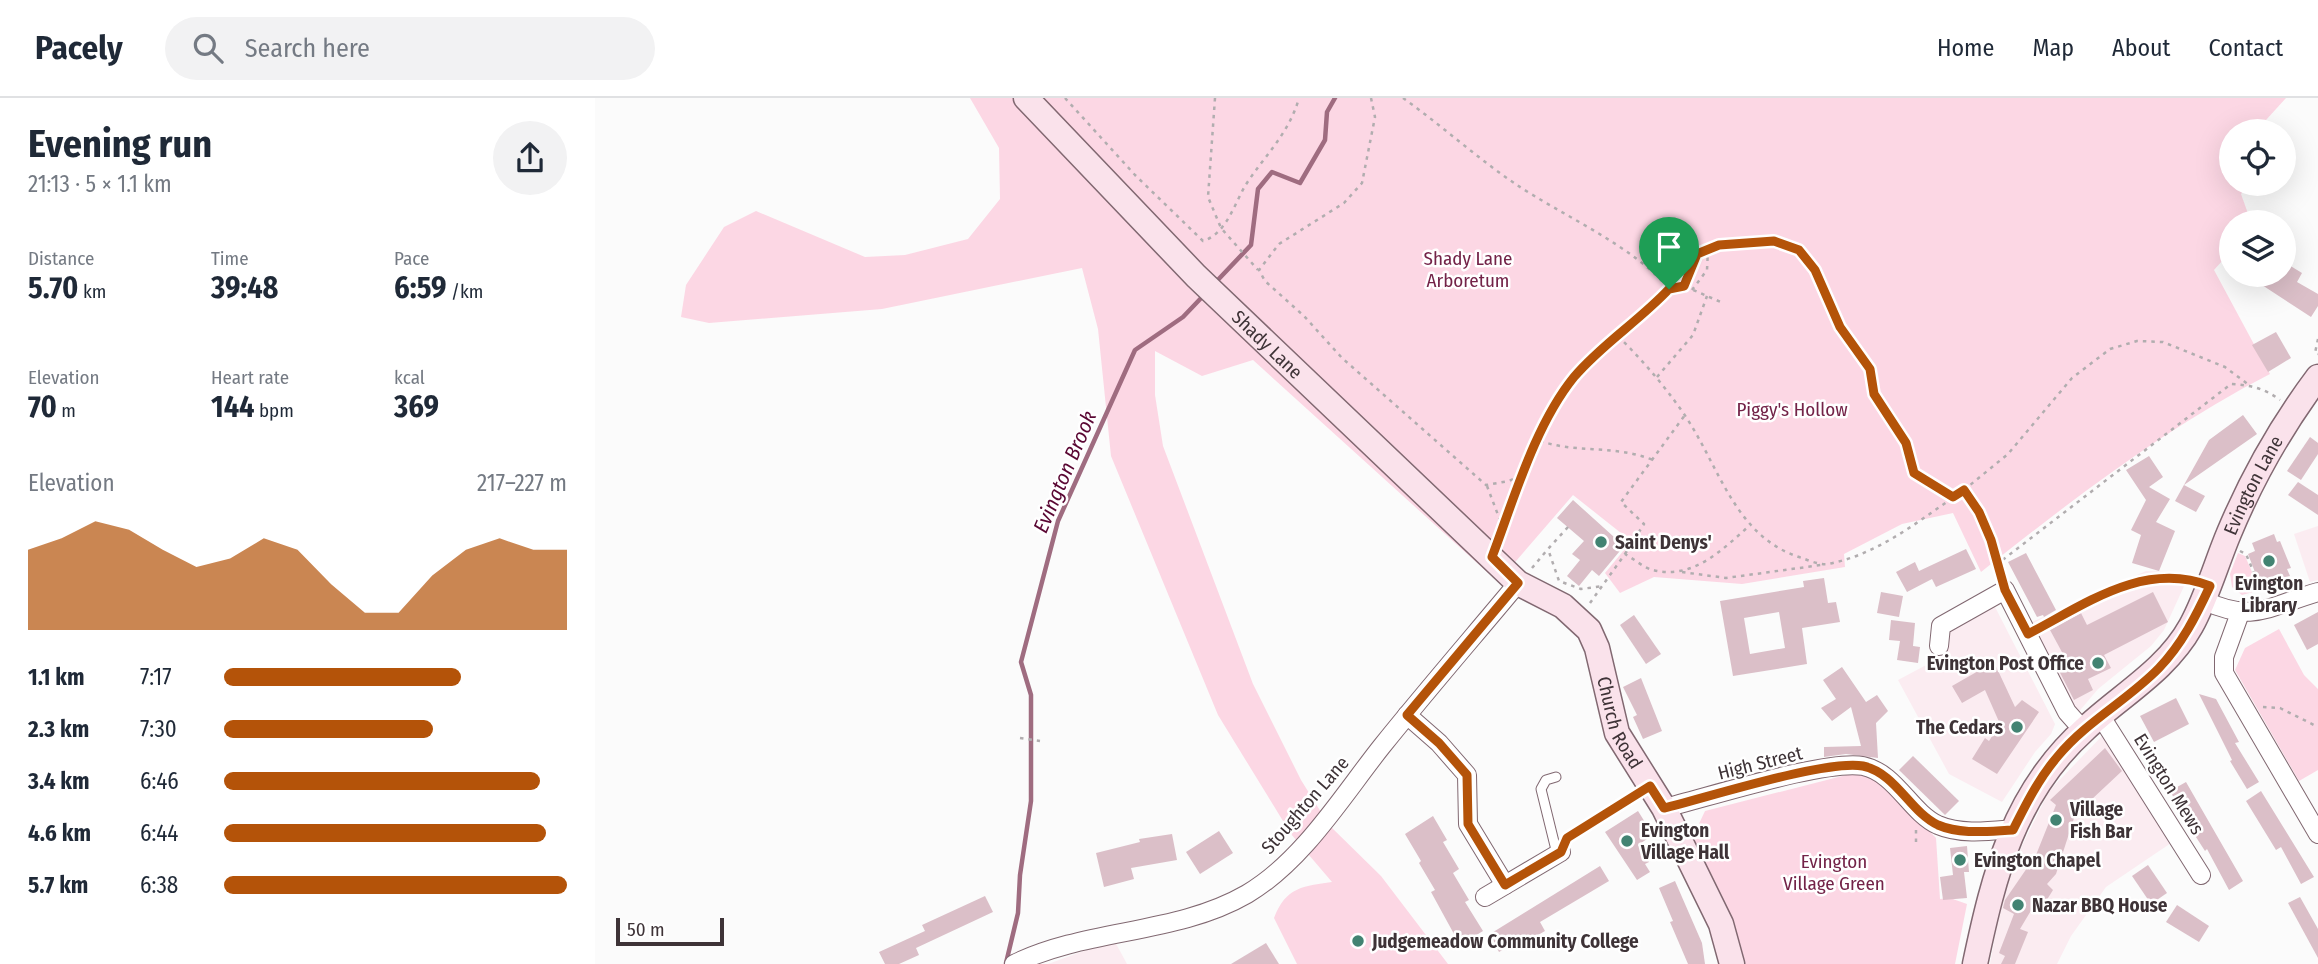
<!DOCTYPE html>
<html lang="en">
<head>
<meta charset="utf-8">
<style>
  body { margin:0; font-family:"Fira Sans Condensed",sans-serif; background:#f2f2f3; color:#1f2937; height:100vh; display:flex; flex-direction:column; font-size:26px; white-space:nowrap }
  * { box-sizing:border-box; margin:0 }
  p { font-size:23px; color:#747a83 }
  .icon { flex:none; width:38px; height:38px; fill:none; stroke:currentColor; stroke-width:2; stroke-linecap:round; stroke-linejoin:round }
  .map { position:relative; flex:1; overflow:hidden }
  .drawer { display:flex; flex-direction:column; background:#fff; width:595px }
  .drawer>* { flex:none }
  .controls { position:absolute; left:1624px; top:21px; display:grid; gap:14px }
  .controls a { display:grid; place-items:center; width:77px; height:77px; border-radius:50%; background:#fff; box-shadow:0 7px 28px #0002; font-size:35px }
  .scale { position:absolute; left:21px; bottom:18px; width:108px; box-sizing:border-box; padding-left:7px; border:4px solid #3e3337; border-top:0; font-size:19px; line-height:24px; white-space:nowrap; color:#3e3337; -webkit-text-stroke:5px #fff; paint-order:stroke }
  .pin { position:absolute; display:grid; place-items:center; width:60px; height:60px; color:#fff; margin:-72px -30px; border-radius:50% 50% 50% 0; rotate:-45deg; box-shadow:0 0 7px #0007 }
  .pin .icon { rotate:45deg }
  .round { display:grid; place-items:center; flex:none; width:74px; height:74px; border-radius:37px; background:#f2f2f3 }
  .overview { display:flex; align-items:center; justify-content:space-between; height:119px; padding:0 28px }
  h1 { font-size:38px; font-weight:700; line-height:52px }
  .stats { display:grid; grid-template-columns:repeat(3,1fr); gap:10px; height:119px; padding:7px 28px }
  .stats div { display:grid; align-content:center }
  .stats b { font-size:30px; font-weight:700 }
  .stats small { font-size:19px; font-weight:400 }
  .stats p { font-size:19px }
  .chart { height:196px; padding:14px 28px }
  .chart p { display:flex; justify-content:space-between }
  .chart svg { width:100%; height:126px; margin-top:7px; fill:#b45309; opacity:.7 }
  ul { padding:0 28px; list-style:none; font-size:23px }
  li { display:grid; grid-template-columns:112px 84px 1fr; align-items:center; height:52px }
  li i { height:18px; border-radius:9px; background:#b45309 }
  header { display:flex; align-items:center; gap:42px; box-sizing:border-box; height:98px; padding:0 35px; background:#fff; border-bottom:2px solid #e0e1e3 }
  header strong { font-size:33px }
  nav { display:flex; gap:38px; margin-inline-start:auto; font-size:24px }
  .search { width:490px; height:63px; background:#f2f2f3; display:flex; align-items:center; gap:18px; box-sizing:border-box; padding:0 24px; border-radius:38px; color:#747a83; font-size:26px }
  main { display:flex; flex:1; min-height:0 }
  .map>svg:first-child { display:block }
</style>
</head>
<body>
<header>
<strong>Pacely</strong>
<div class="search"><svg class="icon" aria-label="search" viewBox="0 0 24 24"><circle cx="10" cy="10" r="6"/><path d="M15 15l6 6"/></svg>Search here</div>
<nav><a>Home</a><a>Map</a><a>About</a><a>Contact</a></nav>
</header>
<main>
<section class="drawer">
<div class="overview"><div><h1>Evening run</h1><p>21:13 · 5 × 1.1 km</p></div><a class="round"><svg class="icon" aria-label="share" viewBox="0 0 24 24"><path d="M12 15V3M7 8l5-5 5 5M5 13v7h14v-7"/></svg></a></div>
<div class="stats">
<div><p>Distance</p><b>5.70<small> km</small></b></div>
<div><p>Time</p><b>39:48</b></div>
<div><p>Pace</p><b>6:59<small> /km</small></b></div>
</div>
<div class="stats">
<div><p>Elevation</p><b>70<small> m</small></b></div>
<div><p>Heart rate</p><b>144<small> bpm</small></b></div>
<div><p>kcal</p><b>369</b></div>
</div>
<div class="chart"><p><span>Elevation</span>217–227 m</p>
<svg viewBox="0 0 160 44" preserveAspectRatio="none"><path d="M0 44V16L10 12L20 6L30 9L40 16L50 22L60 19L70 12L80 16L90 28L100 38L110 38L120 25L130 16L140 12L150 16L160 16V44z"/></svg>
</div>
<ul>
<li><b>1.1 km</b>7:17<i style="width:69%"></i></li>
<li><b>2.3 km</b>7:30<i style="width:61%"></i></li>
<li><b>3.4 km</b>6:46<i style="width:92%"></i></li>
<li><b>4.6 km</b>6:44<i style="width:94%"></i></li>
<li><b>5.7 km</b>6:38<i style="width:100%"></i></li>
</ul>
</section>
<div class="map">
<svg width="1723" height="866" viewBox="0 0 1723 866">
  <rect width="100%" height="100%" fill="#fbfbfb"/>
  <g fill="#fbecf1">
    <polygon points="1723,428 1723,482 1715,484 1699,436"/>
    <polygon points="1551,473 1595,475 1569,532 1556,548 1503,591 1481,617 1437,524"/>
    <polygon points="1397,503 1460,626 1456,636 1440,654 1407,704 1354,676 1303,582 1350,557 1353,532"/>
    <polygon points="1508,637 1576,745 1511,789 1476,838 1462,866 1395,866 1406,804 1427,748 1454,693"/>
    <polygon points="519,842 532,866 453,866"/>
  </g>
  <g fill="#fcd7e4">
    <path d="M375 0H1691L1661 33H1636V86H1655L1646 96 1656 124H1636V153L1619 172 1675 276C1570 330 1478 401 1386 474L1358 415 1307 426 1249 456 1250 469 1147 486 1059 479 1025 495 1010 475 1029 452 1031 439 978 397 903 484 658 262 607 278 560 253V297L568 348 658 586 706 682 734 727 786 778 853 866H702L679 820C691 789 708 788 737 784L696 736 623 617 516 358 503 231 487 170 287 211 114 225 86 219 91 187 129 129 161 113 270 159 310 157 373 141 405 101 404 50Z"/>
    <polygon points="1643,455 1650,458 1665,492 1647,497 1637,489 1635,476"/>
    <polygon points="1684,531 1709,577 1723,591 1723,672 1704,683 1640,572 1650,550"/>
    <polygon points="1259,675 1287,684 1341,740 1345,801 1355,800 1372,806 1360,866 1144,866 1095,745 1110,713"/>
  </g>
  <g fill="none" stroke-linecap="round" stroke-linejoin="round">
    <g stroke="#9f6c80" stroke-width="4.5">
      <polyline points="619,186 656,147 663,91 677,74 705,85 730,42 732,14 740,0"/>
      <polyline points="411,865 423,815 425,777 436,703 436,597 426,564 463,423 540,252 588,219 609,197"/>
    </g>
  </g>
  <g fill="#dbbfc8" fill-rule="evenodd">
    <polygon points="1689,164 1707,175 1702,184 1723,196 1723,208 1716,219 1667,187 1673,177 1689,177"/>
    <polygon points="1681,234 1696,260 1673,274 1657,247"/>
    <polygon points="1648,317 1662,336 1589,387 1610,398 1601,414 1580,403 1614,342"/>
    <polygon points="1715,339 1723,345 1723,356 1706,382 1692,373"/>
    <polygon points="1554,358 1568,379 1554,389 1575,401 1561,424 1580,433 1564,473 1537,465 1546,437 1536,432 1551,402 1531,372"/>
    <polygon points="1703,384 1723,397 1723,417 1693,397"/>
    <polygon points="978,402 1029,448 1004,478 997,472 984,488 972,478 985,462 977,456 989,443 962,420"/>
    <polygon points="1679,436 1682,444 1685,443 1696,470 1692,471 1695,478 1674,487 1670,480 1663,482 1653,456 1660,453 1657,445"/>
    <polygon points="1371,451 1381,471 1341,489 1337,481 1312,494 1301,474 1320,464 1324,473"/>
    <polygon points="1431,455 1461,512 1449,519 1448,517 1442,519 1413,464"/>
    <path d="M1229 480 1233 505 1241 504 1245 524 1207 530 1212 566 1138 578 1125 503 1209 489 1208 483ZM1184 514 1190 550 1155 556 1149 520Z"/>
    <polygon points="1286,494 1308,498 1304,519 1282,515"/>
    <polygon points="1558,494 1573,524 1509,557 1516,570 1493,581 1498,592 1479,602 1458,561 1468,556 1455,532 1486,515 1492,527"/>
    <polygon points="1723,514 1723,546 1712,552 1699,527"/>
    <polygon points="1039,517 1066,556 1051,566 1025,527"/>
    <polygon points="1296,522 1320,525 1318,548 1325,549 1323,565 1302,562 1305,543 1294,542"/>
    <polygon points="1399,564 1420,609 1427,602 1444,614 1402,676 1377,661 1390,640 1394,643 1405,626 1390,592 1367,605 1357,588"/>
    <polygon points="1247,569 1271,604 1282,597 1293,613 1281,625 1283,660 1251,656 1229,659 1229,649 1266,648 1256,609 1237,623 1226,610 1241,601 1228,582"/>
    <polygon points="1046,580 1067,633 1048,641 1038,619 1042,617 1028,589"/>
    <polygon points="1604,596 1621,601 1644,644 1640,645 1664,684 1652,691 1635,663 1637,662"/>
    <polygon points="1581,600 1594,626 1559,644 1545,618"/>
    <polygon points="1510,650 1527,673 1480,717 1461,776 1452,786 1458,792 1448,808 1441,804 1425,831 1433,834 1420,866 1406,866 1410,858 1404,855 1419,816 1408,810 1410,802 1432,770 1435,772 1461,707 1455,702"/>
    <polygon points="1318,658 1364,703 1350,717 1304,672"/>
    <polygon points="1591,684 1648,783 1634,792 1612,751 1610,753 1599,736 1575,693"/>
    <polygon points="1666,693 1719,779 1706,786 1686,749 1681,752 1651,703"/>
    <polygon points="1043,713 1058,737 1043,747 1054,764 1050,766 1055,774 1042,782 1010,734"/>
    <polygon points="838,718 852,742 848,744 864,771 858,775 874,802 870,804 888,833 865,847 836,794 840,792 824,765 826,763 810,736"/>
    <polygon points="624,733 638,755 605,776 591,754"/>
    <polygon points="577,736 582,762 536,770 539,781 509,789 501,755 545,744 544,741"/>
    <polygon points="1372,748 1374,774 1369,774 1372,800 1348,802 1345,779 1358,777 1355,750"/>
    <polygon points="1553,767 1572,795 1556,806 1537,778"/>
    <polygon points="1005,768 1014,783 945,824 950,833 929,845 927,841 904,854 895,836"/>
    <polygon points="1080,783 1107,845 1110,866 1093,866 1075,824 1078,823 1064,790"/>
    <polygon points="390,798 398,814 321,850 324,857 304,866 290,866 284,854 330,833 327,827"/>
    <polygon points="1705,799 1723,831 1723,860 1693,805"/>
    <polygon points="1582,807 1614,828 1604,844 1571,824"/>
    <polygon points="671,845 684,866 636,866"/>
  </g>
  <g fill="none" stroke-linecap="round" stroke-linejoin="round">
    <g stroke="#816871" stroke-width="11">
      <g id="lane">
        <path d="M1433 536C1488 507 1548 462 1613 487"/>
        <polyline points="961,679 951,682 946,691 962,756"/>
      </g>
    </g>
    <g stroke="#816871" stroke-width="20">
      <g id="street">
        <path d="M1608 502C1659 526 1674 508 1723 494"/>
        <polyline points="1645,515 1629,559 1629,575 1723,736"/>
        <polyline points="1344,548 1346,528 1410,492 1472,614 1488,632"/>
        <polyline points="812,617 844,645 872,677 873,726 910,787"/>
        <polyline points="1505,617 1606,777"/>
        <path d="M1069 710C1111 700 1232 661 1268 668 1301 675 1315 714 1343 727 1366 737 1395 733 1418 731"/>
        <polyline points="890,799 966,754"/>
        <path d="M419 866C493 830 581 837 652 796 708 763 748 697 787 648 832 592 878 539 923 485"/>
      </g>
    </g>
    <g stroke="#816871" stroke-width="27">
      <g id="secondary">
        <path id="s1" d="M431 0 601 178 923 485 968 508 994 532 1002 550 1022 635 1069 710 1126 826 1137 866"/>
        <path id="s2" d="M1380 866C1399 776 1419 695 1490 631 1526 597 1571 573 1596 528 1612 499 1621 466 1634 435 1657 380 1687 327 1723 279"/>
      </g>
    </g>
    <g stroke="#b1adaf" stroke-width="2.5" stroke-dasharray="3.5 5" stroke-linecap="butt">
      <path d="M470 0 540 77 608 143C631 136 639 107 650 88 669 58 694 36 704 0"/>
      <polyline points="620,0 613,99 626,130 663,172"/>
      <polyline points="776,0 780,19 767,85 749,105 684,146 664,172 670,183 709,218 747,260 891,387 914,383 927,377"/>
      <path d="M808 0C846 27 881 59 919 85 966 117 1039 148 1074 191 1050 217 1022 236 997 259 948 306 927 380 904 441"/>
      <polyline points="1089,188 1103,156 1124,147 1179,143 1204,152 1220,172 1245,229 1275,271 1279,296 1311,345 1319,375 1358,399"/>
      <polyline points="1074,191 1089,188 1128,205"/>
      <polyline points="1097,192 1112,172 1113,152"/>
      <path d="M1023 238C1048 263 1069 287 1089 316 1125 369 1140 440 1207 460 1215 463 1225 467 1233 466 1285 456 1326 421 1369 392L1396 442 1405 479"/>
      <polyline points="1723,241 1720,255 1723,256"/>
      <polyline points="1062,279 1098,237 1112,198"/>
      <path d="M945 343C985 356 1017 346 1058 362"/>
      <polyline points="892,388 908,430"/>
      <polyline points="1369,392 1413,356 1477,280 1515,251 1542,243 1568,244 1630,269 1654,287"/>
      <polyline points="973,429 953,451 964,483 986,491 1008,488"/>
      <polyline points="1645,453 1651,456 1668,496"/>
      <polyline points="1030,456 1049,426 1026,404 1090,317"/>
      <path d="M1401 467 1636 286C1655 287 1669 290 1685 302"/>
      <polyline points="937,470 953,451"/>
      <polyline points="1087,474 1131,480 1226,467"/>
      <path d="M995 505 1030 456C1039 461 1049 470 1058 472 1098 482 1127 452 1154 428"/>
      <polyline points="1668,609 1685,610 1723,629"/>
      <polyline points="425,640 445,643"/>
      <polyline points="972,740 1041,697"/>
      <polyline points="1321,744 1321,730"/>
    </g>
    <use href="#lane" stroke="#fff" stroke-width="9"/>
    <use href="#street" stroke="#fff" stroke-width="18"/>
    <use href="#secondary" stroke="#fae2eb" stroke-width="24"/>
  </g>
  <g fill="none" stroke-linecap="round" stroke-linejoin="round">
    <g stroke="#fff" stroke-width="14">
      <path id="route" d="M1179 143 1204 152 1220 172 1245 229 1275 271 1279 296 1311 345 1319 375 1358 399 1369 392 1384 414 1396 442 1410 492 1433 536C1489 507 1549 462 1615 488 1601 518 1587 546 1564 570 1533 602 1492 623 1463 658 1444 680 1431 706 1418 732 1394 733 1366 737 1343 727 1315 714 1301 675 1268 668 1232 661 1111 700 1069 710L1055 688 972 740 966 754 910 787 873 726 872 677 844 645 812 617 923 485 897 459C919 401 940 327 979 279 1007 246 1044 223 1074 191L1089 188 1102 156 1124 147Z"/>
    </g>
    <use href="#route" stroke="#b45309" stroke-width="9"/>
  </g>
  <g fill="#428372" stroke="#fff" stroke-width="2.5">
    <circle cx="1006" cy="444" r="7"/>
    <circle cx="1674" cy="463" r="7"/>
    <circle cx="1503" cy="565" r="7"/>
    <circle cx="1422" cy="629" r="7"/>
    <circle cx="1461" cy="722" r="7"/>
    <circle cx="1032" cy="743" r="7"/>
    <circle cx="1365" cy="762" r="7"/>
    <circle cx="1423" cy="807" r="7"/>
    <circle cx="763" cy="843" r="7"/>
  </g>
  <g text-anchor="middle" dominant-baseline="central" stroke-width="5" stroke-linejoin="round" paint-order="stroke">
    <g font-size="19" fill="#732348" stroke="#fff">
      <text x="873" y="160">Shady Lane<tspan x="873" dy="22">Arboretum</tspan></text>
      <text x="1197" y="311">Piggy's Hollow</text>
      <text x="1239" y="763">Evington<tspan x="1239" dy="22">Village Green</tspan></text>
    </g>
    <g font-size="19" fill="#3e3337" stroke="#fff">
      <text stroke="none"><textPath href="#s1" startOffset="345">Shady Lane</textPath></text>
      <text stroke="none"><textPath href="#s2" startOffset="567">Evington Lane</textPath></text>
      <text stroke="none"><textPath href="#s1" startOffset="875">Church Road</textPath></text>
      <text transform="translate(1165 665) rotate(-14)">High Street</text>
      <text transform="translate(1574 686) rotate(58)">Evington Mews</text>
      <text transform="translate(710 707) rotate(-49)">Stoughton Lane</text>
    </g>
    <g font-size="19" font-weight="bold" fill="#3e3337" stroke="#fff" text-anchor="start">
      <text x="1020" y="444">Saint Denys'</text>
      <text x="1674" y="485" text-anchor="middle">Evington<tspan x="1674" dy="22">Library</tspan></text>
      <text x="1489" y="565" text-anchor="end">Evington Post Office</text>
      <text x="1408" y="629" text-anchor="end">The Cedars</text>
      <text x="1475" y="711">Village<tspan x="1475" dy="22">Fish Bar</tspan></text>
      <text x="1046" y="732">Evington<tspan x="1046" dy="22">Village Hall</tspan></text>
      <text x="1379" y="762">Evington Chapel</text>
      <text x="1437" y="807">Nazar BBQ House</text>
      <text x="777" y="843">Judgemeadow Community College</text>
    </g>
    <g font-size="21" font-style="italic" fill="#5a0733" stroke="#fff">
      <text transform="translate(470 374) rotate(-67)">Evington Brook</text>
    </g>
  </g>
</svg>
<div class="controls">
<a><svg class="icon" aria-label="locate" viewBox="0 0 24 24"><circle cx="12" cy="12" r="6"/><path d="M12 2v4M12 18v4M2 12h4M18 12h4"/></svg></a>
<a><svg class="icon" aria-label="layers" viewBox="0 0 24 24"><path d="M12 4l9 5-9 5-9-5zM3 14l9 5 9-5"/></svg></a>
</div>
<div class="scale">50 m</div>
<div class="pin" style="left:1074px;top:191px;background:#1e9e55"><svg class="icon" aria-label="arrive" viewBox="0 0 24 24"><path d="M6 21V4h12l-3 4 3 4H6"/></svg></div>
</div>
</main>
</body>
</html>
